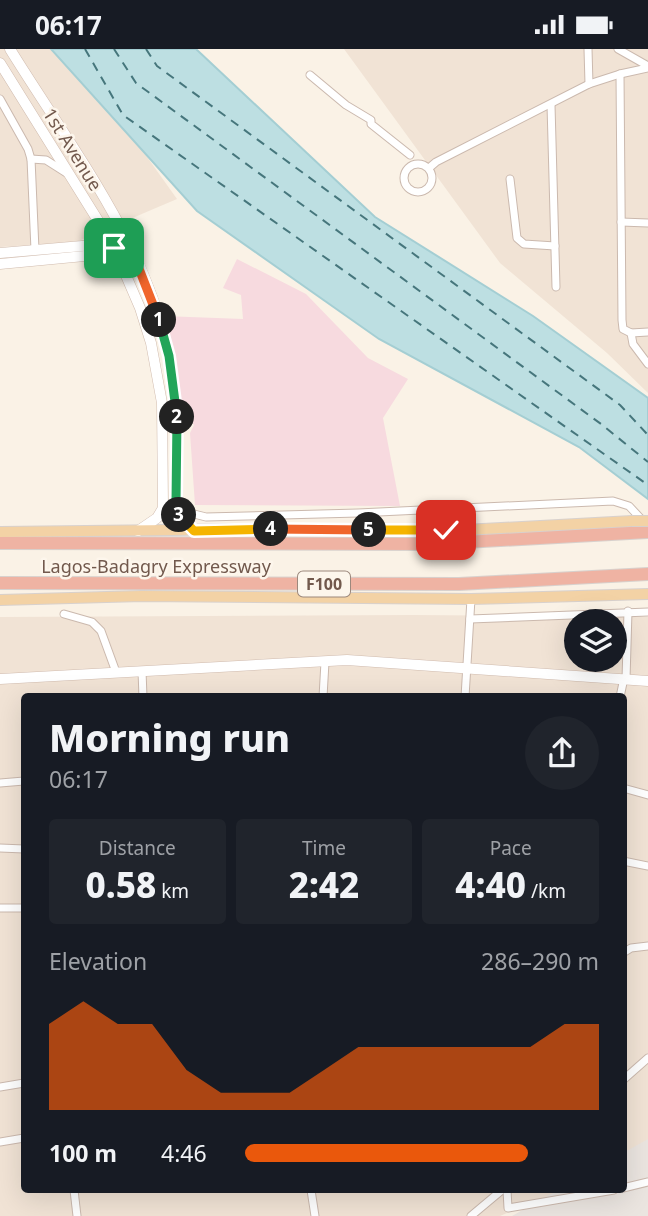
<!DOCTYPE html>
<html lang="en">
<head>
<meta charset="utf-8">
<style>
  body { margin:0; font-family:"Noto Sans",sans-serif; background:#20242c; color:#f1f3f6; height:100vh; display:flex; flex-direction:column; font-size:26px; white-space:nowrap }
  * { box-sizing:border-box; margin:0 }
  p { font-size:23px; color:#9ea1a6 }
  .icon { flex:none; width:38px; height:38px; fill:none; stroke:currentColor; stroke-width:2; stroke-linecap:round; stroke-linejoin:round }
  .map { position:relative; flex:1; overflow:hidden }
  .sheet { position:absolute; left:21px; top:644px; width:606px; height:500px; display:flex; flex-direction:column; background:#171b24; border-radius:7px; box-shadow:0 7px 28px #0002 }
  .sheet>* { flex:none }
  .tools { position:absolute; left:564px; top:560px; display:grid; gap:14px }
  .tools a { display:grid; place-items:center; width:63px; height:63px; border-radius:50%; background:#171b24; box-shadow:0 7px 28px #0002; font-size:35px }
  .pin { position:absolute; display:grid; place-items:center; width:60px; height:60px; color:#fff; margin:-30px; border-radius:14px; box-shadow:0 4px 10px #0006 }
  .km { position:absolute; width:35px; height:35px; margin:-18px; border-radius:50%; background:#222; color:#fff; font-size:19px; line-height:35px; text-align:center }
  .round { display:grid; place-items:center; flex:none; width:74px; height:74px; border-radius:37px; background:#20242c }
  .head { display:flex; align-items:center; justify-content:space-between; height:119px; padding:0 28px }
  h1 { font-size:38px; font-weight:800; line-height:52px }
  .stats { display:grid; grid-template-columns:repeat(3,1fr); gap:10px; height:119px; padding:7px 28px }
  .stats div { display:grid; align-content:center; border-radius:7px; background:#20242c; text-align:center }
  .stats b { font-size:35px; font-weight:800 }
  .stats small { font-size:19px; font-weight:400 }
  .stats p { font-size:19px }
  .chart { height:196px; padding:14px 28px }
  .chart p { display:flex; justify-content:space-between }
  .chart svg { width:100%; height:126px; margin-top:7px; fill:#ea580c; opacity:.7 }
  ul { padding:0 28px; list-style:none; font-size:23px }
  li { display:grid; grid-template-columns:112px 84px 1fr; align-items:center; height:52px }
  li i { height:18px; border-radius:9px; background:#ea580c }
  .status { display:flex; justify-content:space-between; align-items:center; height:49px; padding:0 35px; background:#171b24; direction:ltr }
  .status svg { height:19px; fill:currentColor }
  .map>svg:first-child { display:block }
</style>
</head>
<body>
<div class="status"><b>06:17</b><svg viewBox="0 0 49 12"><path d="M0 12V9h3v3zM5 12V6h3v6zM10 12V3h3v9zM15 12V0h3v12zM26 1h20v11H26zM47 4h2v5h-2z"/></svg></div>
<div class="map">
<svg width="648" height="1167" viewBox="0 0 648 1167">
  <rect width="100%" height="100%" fill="#faf2e6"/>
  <g fill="#f1e3d5" fill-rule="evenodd">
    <polygon points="0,0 70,0 177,150 76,193 0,198"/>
    <polygon points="344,0 648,0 648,344 607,304 500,214"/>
    <path d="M413 566 648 568V1134L623 1137V648H24V1141H599L524 1157 500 1167H0V568ZM576 572H614V611H576Z"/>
  </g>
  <polygon fill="#ebe5e0" points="648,1090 648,1167 512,1167 558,1141 623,1141 623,1104"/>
  <polygon fill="#f7dadf" points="237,210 306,245 368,309 408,330 383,369 400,457 195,456 190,384 194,376 182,361 181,351 177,351 177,328 163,267 243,270 241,246 223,239"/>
  <polygon fill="#bddfe2" stroke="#a4ced3" stroke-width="2" points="51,0 196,0 375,168 533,267 648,349 648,450 579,398 379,290 197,162"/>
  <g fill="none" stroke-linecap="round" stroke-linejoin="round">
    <g stroke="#46767c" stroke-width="2" stroke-dasharray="9 7" stroke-linecap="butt">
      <polyline points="85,0 123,66 648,436"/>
      <polyline points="114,0 136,34 601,375 648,413"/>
      <polyline points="146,0 157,17 620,356 648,386"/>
    </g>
    <g stroke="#cbb9ae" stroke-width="9">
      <g id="street">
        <polyline points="588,0 589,35"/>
        <polyline points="618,0 648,17"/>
        <polyline points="620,25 622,271 623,280 631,284 648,283"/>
        <polyline points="310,26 346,56 371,71 371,75 410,106"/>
        <polyline points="0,50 28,100 31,110 35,201"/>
        <polyline points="551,56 556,238"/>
        <polyline points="31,110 46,111 68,125"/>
        <circle cx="418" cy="129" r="14"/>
        <polyline points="429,119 436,113 589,35 620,25 648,19"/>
        <polyline points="510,130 517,189 524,195 555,197"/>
        <polyline points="621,173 648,174"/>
        <polyline points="631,284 633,295 648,315"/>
        <polyline points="175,453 194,465 206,468 358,464 613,452 629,457 643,472"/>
        <polyline points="64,565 92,573 101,582 116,623"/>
        <polyline points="470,570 648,563"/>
        <polyline points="142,622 143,648"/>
        <polyline points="626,630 628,562"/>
        <polyline points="323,648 325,613"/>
        <polyline points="465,648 471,550"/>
        <polyline points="620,648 624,629"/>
        <polyline points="0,734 24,732"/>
        <polyline points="623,739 648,746"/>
        <polyline points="0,799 24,800"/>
        <polyline points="623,812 648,817"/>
        <polyline points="0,859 24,859"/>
        <polyline points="623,904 631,899 648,897"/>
        <polyline points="623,1031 648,1009"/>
        <polyline points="0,1038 24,1034"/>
        <polyline points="0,1093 24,1089"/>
        <polyline points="623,1139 648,1133"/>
        <polyline points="74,1141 77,1167"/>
        <polyline points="311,1141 315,1167"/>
        <polyline points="507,1141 508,1159 614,1141"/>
        <polyline points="471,1167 502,1141"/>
      </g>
    </g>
    <g stroke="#d0bbae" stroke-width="11">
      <g id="secondary">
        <path d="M10 0C68 94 150 199 169 310 173 333 177 356 177 379 178 405 174 432 176 459L180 468 195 482"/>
        <polyline points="0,14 112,194 140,259 151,294 162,354 163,459 157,469 138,482"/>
        <polyline points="0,204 94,196 108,196 115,199 129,194"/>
        <polyline points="0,215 116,204 118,207 132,201"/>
        <polyline points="0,630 347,611 648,632"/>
      </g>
    </g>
    <g stroke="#d8d1cd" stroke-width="12">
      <g id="primary">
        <polyline points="0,483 265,480 446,482 632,472"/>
        <polyline points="0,551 142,547 471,550 648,545"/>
      </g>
    </g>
    <g stroke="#d8d1cd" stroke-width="14">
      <g id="highway">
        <polyline points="0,494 428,495 648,483"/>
        <polyline points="0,534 459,535 648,525"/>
      </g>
    </g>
    <use href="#street" stroke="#fff" stroke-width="7"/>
    <use href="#secondary" stroke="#fff" stroke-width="10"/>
    <use href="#primary" stroke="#f3d2a5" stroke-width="10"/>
    <use href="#highway" stroke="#efb3a3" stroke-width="12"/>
    <g stroke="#d8d1cd" stroke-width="12" stroke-linecap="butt">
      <polyline id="primary-bridge" points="632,472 648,472"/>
    </g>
    <use href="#primary-bridge" stroke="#f3d2a5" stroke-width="10"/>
  </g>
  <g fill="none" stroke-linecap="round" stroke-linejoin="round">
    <g stroke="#fff" stroke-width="14">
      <polyline id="split-1" points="114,199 129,194 159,271"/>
    </g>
    <g stroke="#fff" stroke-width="14">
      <polyline id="split-2" points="159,271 169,307 177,368"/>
    </g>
    <g stroke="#fff" stroke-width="14">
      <polyline id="split-3" points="177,368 176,453 179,466"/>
    </g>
    <g stroke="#fff" stroke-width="14">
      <polyline id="split-4" points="179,466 194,482 271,480"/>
    </g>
    <g stroke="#fff" stroke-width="14">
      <polyline id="split-5" points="271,480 369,481"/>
    </g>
    <g stroke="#fff" stroke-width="14">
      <polyline id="split-6" points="369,481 446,481"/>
    </g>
    <use href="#split-1" stroke="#f0652b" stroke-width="9"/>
    <use href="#split-2" stroke="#22a559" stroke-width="9"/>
    <use href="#split-3" stroke="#22a559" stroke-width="9"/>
    <use href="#split-4" stroke="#f5b400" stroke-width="9"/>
    <use href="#split-5" stroke="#f0652b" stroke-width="9"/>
    <use href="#split-6" stroke="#f5b400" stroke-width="9"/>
  </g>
  <g text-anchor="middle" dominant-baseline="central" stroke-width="5" stroke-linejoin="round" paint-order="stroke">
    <rect fill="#fdf6ec" stroke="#9c887d" stroke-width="2" x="298" y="522.5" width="52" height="25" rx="5"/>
    <g font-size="16" font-weight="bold" fill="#72594d">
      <text x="324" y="535">F100</text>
    </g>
    <g font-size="18" fill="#72594d" stroke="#fdf6ec">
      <text transform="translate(73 100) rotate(58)">1st Avenue</text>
      <text x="156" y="517">Lagos-Badagry Expressway</text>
    </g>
  </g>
</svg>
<div class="tools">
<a><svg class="icon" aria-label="layers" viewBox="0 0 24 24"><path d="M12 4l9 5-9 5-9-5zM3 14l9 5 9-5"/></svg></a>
</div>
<div class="pin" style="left:114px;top:199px;background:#1e9e55"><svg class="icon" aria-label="arrive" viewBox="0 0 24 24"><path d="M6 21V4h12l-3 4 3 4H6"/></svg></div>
<div class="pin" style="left:446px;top:481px;background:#d93025"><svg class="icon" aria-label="check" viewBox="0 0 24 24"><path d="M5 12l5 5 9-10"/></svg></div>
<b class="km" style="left:159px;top:271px">1</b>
<b class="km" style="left:177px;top:368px">2</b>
<b class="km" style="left:179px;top:466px">3</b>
<b class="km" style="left:271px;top:480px">4</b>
<b class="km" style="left:369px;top:481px">5</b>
<section class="sheet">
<div class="head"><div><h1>Morning run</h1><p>06:17</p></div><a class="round"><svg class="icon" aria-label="share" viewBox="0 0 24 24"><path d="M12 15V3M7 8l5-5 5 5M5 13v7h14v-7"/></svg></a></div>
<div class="stats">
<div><p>Distance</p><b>0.58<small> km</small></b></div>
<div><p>Time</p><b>2:42</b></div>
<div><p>Pace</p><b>4:40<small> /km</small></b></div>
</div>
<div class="chart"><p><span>Elevation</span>286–290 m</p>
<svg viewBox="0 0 160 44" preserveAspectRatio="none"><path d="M0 44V14L10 6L20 14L30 14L40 30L50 38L60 38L70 38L80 30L90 22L100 22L110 22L120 22L130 22L140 22L150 14L160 14V44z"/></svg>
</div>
<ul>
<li><b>100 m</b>4:46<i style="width:80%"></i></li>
</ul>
</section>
</div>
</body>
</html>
